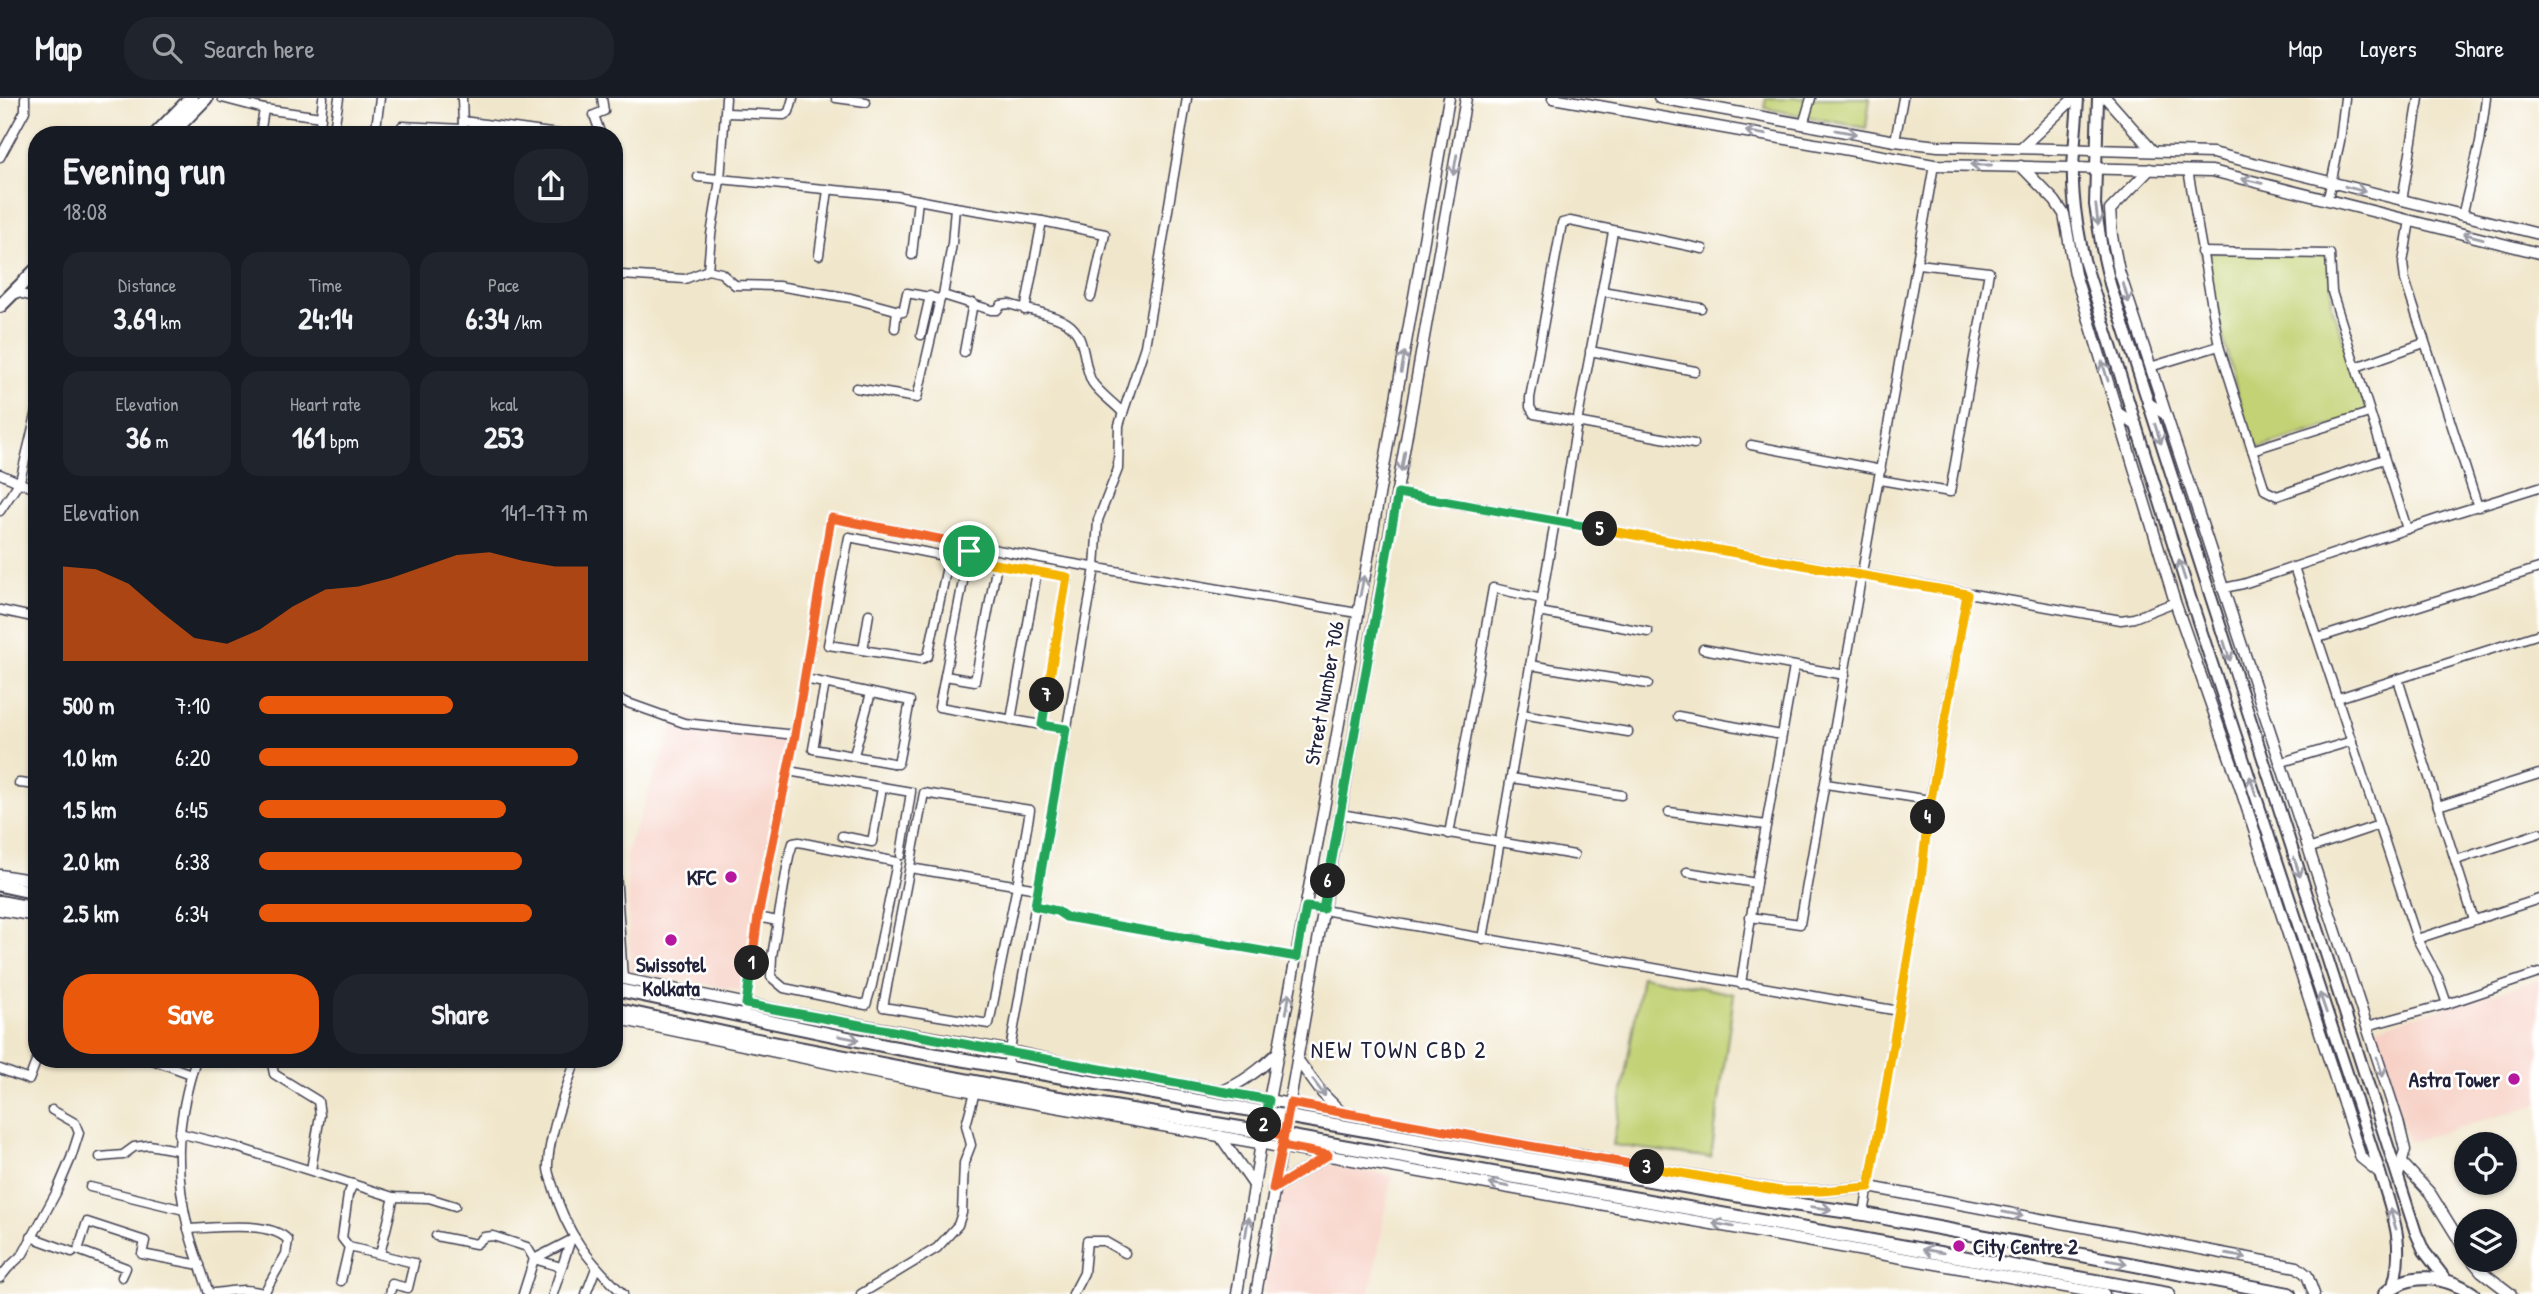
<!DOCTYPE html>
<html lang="en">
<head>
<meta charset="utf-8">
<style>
  body { margin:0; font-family:"Patrick Hand",sans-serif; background:#20242c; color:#f1f3f6; height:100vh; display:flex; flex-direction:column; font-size:26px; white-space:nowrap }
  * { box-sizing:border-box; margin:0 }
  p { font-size:23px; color:#9ea1a6 }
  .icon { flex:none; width:38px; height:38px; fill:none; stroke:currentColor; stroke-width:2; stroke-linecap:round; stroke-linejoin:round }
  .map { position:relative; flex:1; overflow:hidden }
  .drawer { position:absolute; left:28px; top:28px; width:595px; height:942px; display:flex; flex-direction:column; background:#171b24; border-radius:28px; box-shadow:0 2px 5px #0004 }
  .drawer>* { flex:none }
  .buttons { position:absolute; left:2454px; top:1034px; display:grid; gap:14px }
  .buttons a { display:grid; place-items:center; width:63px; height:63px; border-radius:50%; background:#171b24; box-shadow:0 2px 5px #0004; font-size:35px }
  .pin { position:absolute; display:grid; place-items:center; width:60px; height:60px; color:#fff; margin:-30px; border:4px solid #fff; border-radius:50%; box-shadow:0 2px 7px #0007 }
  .km { position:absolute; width:35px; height:35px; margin:-18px; border-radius:50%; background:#222; color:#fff; font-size:19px; line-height:35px; text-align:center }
  .round { display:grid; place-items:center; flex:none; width:74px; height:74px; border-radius:28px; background:#20242c }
  .head { display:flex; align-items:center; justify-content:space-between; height:119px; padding:0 35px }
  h1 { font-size:38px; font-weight:700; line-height:52px }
  .figures { display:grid; grid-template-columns:repeat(3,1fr); gap:10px; height:119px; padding:7px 35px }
  .figures div { display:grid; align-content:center; border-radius:18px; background:#20242c; text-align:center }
  .figures b { font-size:30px; font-weight:700 }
  .figures small { font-size:19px; font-weight:400 }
  .figures p { font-size:19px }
  .chart { height:196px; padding:14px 35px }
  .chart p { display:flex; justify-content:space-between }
  .chart svg { width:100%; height:126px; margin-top:7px; fill:#ea580c; opacity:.7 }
  .button { display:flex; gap:14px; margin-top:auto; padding:14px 35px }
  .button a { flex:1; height:80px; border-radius:28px; background:#ea580c; color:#fff; font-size:28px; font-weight:700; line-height:80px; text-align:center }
  .button a+a { background:#20242c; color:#f1f3f6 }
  ul { padding:0 35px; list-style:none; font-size:23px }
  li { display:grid; grid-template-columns:112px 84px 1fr; align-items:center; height:52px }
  li i { height:18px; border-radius:9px; background:#ea580c }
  header { display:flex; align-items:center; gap:42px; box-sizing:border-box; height:98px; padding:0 35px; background:#171b24; border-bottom:2px solid #363941 }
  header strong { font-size:33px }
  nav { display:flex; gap:38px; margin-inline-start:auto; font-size:24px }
  .search { width:490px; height:63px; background:#20242c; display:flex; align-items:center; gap:18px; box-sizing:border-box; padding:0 24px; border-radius:28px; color:#9ea1a6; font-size:26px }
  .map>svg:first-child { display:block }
</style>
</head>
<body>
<header>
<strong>Map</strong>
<div class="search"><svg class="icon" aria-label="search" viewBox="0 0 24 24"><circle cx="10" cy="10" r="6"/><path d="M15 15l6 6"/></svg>Search here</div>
<nav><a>Map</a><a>Layers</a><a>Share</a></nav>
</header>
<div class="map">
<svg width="2539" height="1196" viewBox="0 0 2539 1196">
  <rect width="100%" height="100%" fill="#fff"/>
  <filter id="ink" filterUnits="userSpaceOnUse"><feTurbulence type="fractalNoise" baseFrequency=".0143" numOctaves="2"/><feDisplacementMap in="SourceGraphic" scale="14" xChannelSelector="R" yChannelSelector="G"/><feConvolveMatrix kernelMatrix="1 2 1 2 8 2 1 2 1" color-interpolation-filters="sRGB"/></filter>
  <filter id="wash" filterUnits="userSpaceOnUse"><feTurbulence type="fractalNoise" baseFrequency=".00686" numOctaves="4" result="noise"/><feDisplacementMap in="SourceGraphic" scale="28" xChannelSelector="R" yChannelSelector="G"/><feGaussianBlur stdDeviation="1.57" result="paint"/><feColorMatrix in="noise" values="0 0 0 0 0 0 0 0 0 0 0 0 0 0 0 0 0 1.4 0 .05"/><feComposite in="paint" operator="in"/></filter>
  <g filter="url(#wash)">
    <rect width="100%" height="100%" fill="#f0e6cb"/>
    <g fill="#f7d1c6">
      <polygon points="677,617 786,641 740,892 631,874 626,755"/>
      <polygon points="2539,882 2539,1006 2409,1044 2372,931"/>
      <polygon points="1328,1066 1392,1078 1370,1196 1264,1196 1282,1098"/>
    </g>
    <g fill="#c2d274" stroke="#727a58" stroke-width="2">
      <polygon points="1766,0 1870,0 1866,30 1764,10"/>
      <polygon points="2201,154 2330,156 2332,209 2369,315 2252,352"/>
      <polygon points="1642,878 1734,896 1711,1060 1613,1047"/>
    </g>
  </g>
  <g filter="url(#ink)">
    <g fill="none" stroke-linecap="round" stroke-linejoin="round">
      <g stroke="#413f51" stroke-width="11">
        <g id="minor">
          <polyline points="222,0 264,11 260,37"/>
          <polyline points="462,0 463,28"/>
          <polyline points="836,0 866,4"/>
          <polyline points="264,11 321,19"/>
          <polyline points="726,15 784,17 789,14 793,0"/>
          <polyline points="463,23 565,37"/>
          <polyline points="1803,27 1811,0"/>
          <polyline points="402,28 463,31"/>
          <polyline points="319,37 323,0"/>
          <polyline points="333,37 339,0"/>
          <polyline points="375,37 380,0"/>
          <polyline points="601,37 594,17 604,13 602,0"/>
          <polyline points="1895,43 1903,0"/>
          <polyline points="0,59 25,13 25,0"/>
          <polyline points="2188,72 2219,248 2265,392 2277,398 2384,361"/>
          <polyline points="698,79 897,98 955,109"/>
          <polyline points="2328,100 2340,43 2345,0"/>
          <polyline points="2402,103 2419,0"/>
          <polyline points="2462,118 2480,44 2486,0"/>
          <polyline points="2410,122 2403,165 2405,182 2478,409"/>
          <polyline points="2201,154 2330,156 2332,194 2407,431"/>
          <polyline points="819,157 828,92"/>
          <polyline points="912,157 918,102"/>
          <path d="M708 172 721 175 735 187 778 188 851 200 903 214 907 195 940 201 943 197 991 212H997L1001 207 1009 206C1027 212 1051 215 1067 225 1087 238 1082 265 1092 284 1099 295 1114 305 1123 315"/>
          <polyline points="614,188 616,182 622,177 685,181 708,172 711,137 720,82 726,0"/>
          <polyline points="1602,193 1701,210"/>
          <polyline points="14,194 37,200"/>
          <polyline points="943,197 952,146 955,109 1042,123 1105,136 1091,199"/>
          <polyline points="1025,212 1042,123"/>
          <polyline points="895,230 897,212"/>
          <polyline points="921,237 930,198"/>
          <polyline points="1590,253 1695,273"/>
          <polyline points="964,254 973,205"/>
          <polyline points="2150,269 2219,248"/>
          <polyline points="2356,269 2424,245"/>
          <polyline points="856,290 917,300 940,201"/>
          <polyline points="1694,346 1534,316 1530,309 1530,300 1562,125 1570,123 1703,151"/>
          <polyline points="1751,347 1881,372"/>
          <polyline points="2252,352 2369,315"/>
          <polyline points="0,376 37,392"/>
          <polyline points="1880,382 1950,394 1989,174 1918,166"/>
          <polyline points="1398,395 2121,522 2134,520 2175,504"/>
          <polyline points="0,413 20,383 37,313"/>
          <polyline points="1561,424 1577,325 1613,134"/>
          <polygon points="849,439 949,459 928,558 922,561 828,547"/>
          <polyline points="968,461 1067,479 1042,627 939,609 970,447"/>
          <polyline points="2294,469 2417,841 2438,880 2447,906"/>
          <polyline points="2224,490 2243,486 2449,417 2539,389"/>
          <polyline points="0,512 37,520"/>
          <polyline points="1539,514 1648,534"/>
          <polyline points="2318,540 2539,470"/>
          <polyline points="1703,551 1845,577"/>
          <polyline points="863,552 869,516"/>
          <polyline points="1530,567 1648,586"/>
          <polyline points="945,578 975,583 997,466"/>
          <polyline points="805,581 910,603 898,666 813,651 825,585"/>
          <polyline points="2398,581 2474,822"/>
          <polyline points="614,600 684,625 795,637"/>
          <polyline points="2338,600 2539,536"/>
          <polyline points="1522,616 1628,634"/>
          <polyline points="1678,618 1781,637"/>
          <polyline points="1011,622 1037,474"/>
          <polyline points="1042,627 1066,631"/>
          <polyline points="854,657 871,595"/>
          <polyline points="2279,665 2352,643"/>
          <polyline points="788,673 911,694 901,757"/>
          <polyline points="1511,680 1621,697"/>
          <polyline points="19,685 37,687"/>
          <polyline points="1826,686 1930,702"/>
          <polygon points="924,695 1030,712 1017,788 989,926 883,909"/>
          <polyline points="2438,708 2539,676"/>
          <polyline points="1669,714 1766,727"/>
          <polyline points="1341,716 1574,757"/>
          <polyline points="1449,736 1493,490 1542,501"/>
          <polyline points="842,738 872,744 882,690"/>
          <polyline points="614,744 623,881"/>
          <polygon points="799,744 897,764 872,887 866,907 784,890 771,879 772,858 789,758 793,745"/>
          <polyline points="2308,751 2379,727"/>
          <polyline points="2456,762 2539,735"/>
          <polyline points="910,770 1038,791"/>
          <polyline points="1687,774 1756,785"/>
          <polyline points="1035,809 1057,813 1066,819 1297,859"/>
          <polyline points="1306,809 1899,913"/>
          <polyline points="758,819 777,823"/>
          <polyline points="1750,819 1800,826 1934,67"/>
          <polyline points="1483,841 1555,423"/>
          <polyline points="2417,841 2539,801"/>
          <polyline points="1741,886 1756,785 1794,569"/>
          <polyline points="744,919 758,819 793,648 831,420 1040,460 1357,515"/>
          <polyline points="2367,928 2447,906 2539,875"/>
          <polyline points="150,961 191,976"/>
          <path d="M196 961C177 1021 173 1068 188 1130 193 1152 203 1174 209 1196"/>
          <polyline points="271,961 274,976 318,1003 320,1017 311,1072"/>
          <path d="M576 961C567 989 547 1041 548 1070 548 1076 552 1084 554 1091 567 1137 589 1163 623 1196"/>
          <polyline points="1007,969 1095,470 1098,422 1118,371 1119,327 1145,248 1187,0"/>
          <polyline points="0,971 29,982 37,961"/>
          <polyline points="179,1035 236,1049 393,1099 429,1100 455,1108"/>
          <polyline points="100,1059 123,1057 134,1049 149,1047 177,1052"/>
          <polyline points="90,1089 184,1112"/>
          <polyline points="1864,1116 1921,782 1930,702 1967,496"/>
          <path d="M188 1131C213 1130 270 1122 288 1142L286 1156 264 1195"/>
          <polyline points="436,1138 476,1146 484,1139 493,1138 527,1149 534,1161 561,1169"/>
          <polyline points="31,1139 72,1154"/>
          <polyline points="349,1149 414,1165 408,1190 392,1186 390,1196"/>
          <polyline points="380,1156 394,1099"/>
          <polyline points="122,1179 126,1170 78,1152 87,1124 145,1143 142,1156 200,1167"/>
          <polyline points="0,1180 8,1170 23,1156 56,1095 71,1060 79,1035 75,1025 52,1012"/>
          <polyline points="341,1183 349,1149 342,1140 348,1097 353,1086"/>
          <path d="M209 1196C229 1193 247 1189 266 1196"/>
          <polyline points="523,1196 534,1161 573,1141"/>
          <polyline points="553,1196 570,1144"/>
          <polyline points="586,1196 596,1170"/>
          <polyline points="861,1196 937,1150 958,1127 962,1115 964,1065 971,1047 966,1027 975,994"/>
          <polyline points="1073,1196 1084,1175 1087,1143 1104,1143 1125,1155"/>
        </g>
      </g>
      <g stroke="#413f51" stroke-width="13">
        <g id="tertiary">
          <polyline points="1553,0 1934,67 2212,73 2539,155"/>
          <polyline points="1659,0 1895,43 1938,48 2213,55 2539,136"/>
          <polyline points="2106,0 2152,52"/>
          <polyline points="2022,49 2074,0"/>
          <polyline points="2021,68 2055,103 2064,116 2075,176 2175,504 2239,686 2361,1060 2380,1075"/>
          <polyline points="2150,71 2110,112 2112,138 2119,173 2398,1023 2405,1052 2398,1078"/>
          <polyline points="0,777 37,783"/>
          <polyline points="0,812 37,818"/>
          <polyline points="614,879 788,914 1011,953 1094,971 1781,1093 1822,1093 1869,1089 2297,1169 2307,1177 2314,1196"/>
          <polyline points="614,920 866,973 1022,1003 2104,1196"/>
          <polyline points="1297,961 1322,995 1341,1014"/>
          <path d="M1222 993C1245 984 1262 970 1279 953"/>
          <polyline points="1220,1038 1254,1087"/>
          <polyline points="2403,1066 2430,1095 2466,1153"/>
          <polyline points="1273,1091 1328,1057"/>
          <polyline points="2472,1162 2481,1173 2511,1196"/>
          <polyline points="1237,1196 1261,1045 1324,710 1449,0"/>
          <polyline points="1256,1196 1466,0"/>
        </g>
      </g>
      <g stroke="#413f51" stroke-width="14">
        <g id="secondary">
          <path d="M2078 0C2077 23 2074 47 2073 71 2072 102 2078 132 2084 162L2190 499 2380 1075C2392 1115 2406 1145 2393 1188"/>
          <polyline points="2098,0 2095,107 2102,151 2110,186 2416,1135 2424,1153 2447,1183"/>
          <polyline points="2148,305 2165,316"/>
          <polyline points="2118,315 2136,327"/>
        </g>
      </g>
      <g stroke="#413f51" stroke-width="16">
        <g id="primary">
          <polyline points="155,37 191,0"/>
          <polyline points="170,37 206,0"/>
          <polyline points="0,208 37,171"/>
          <polyline points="0,787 37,795"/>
          <polyline points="0,804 37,811"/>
          <polyline points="614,891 891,949 1764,1102 1864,1116 2289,1196"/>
          <polyline points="614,911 742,939 1047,998 1264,1034 2168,1196"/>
          <path d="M2385 1196C2409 1172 2447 1178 2473 1196"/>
        </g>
      </g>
      <use href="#minor" stroke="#fff" stroke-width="8"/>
      <use href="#tertiary" stroke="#fff" stroke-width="10"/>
      <use href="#secondary" stroke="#fff" stroke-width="10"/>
      <use href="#primary" stroke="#fff" stroke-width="12"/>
    </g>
    <defs><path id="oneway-shaft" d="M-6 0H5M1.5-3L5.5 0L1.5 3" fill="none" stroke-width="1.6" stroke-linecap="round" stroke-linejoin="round" transform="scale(1.75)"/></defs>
    <g stroke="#9c9ca7">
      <use href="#oneway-shaft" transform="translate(1846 34) rotate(10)"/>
      <use href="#oneway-shaft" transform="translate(1756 35) rotate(-170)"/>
      <use href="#oneway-shaft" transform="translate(1455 67) rotate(100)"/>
      <use href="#oneway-shaft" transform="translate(1981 67) rotate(180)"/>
      <use href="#oneway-shaft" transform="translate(2252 83) rotate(-167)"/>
      <use href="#oneway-shaft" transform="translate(2355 91) rotate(15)"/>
      <use href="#oneway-shaft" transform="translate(2097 117) rotate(83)"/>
      <use href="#oneway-shaft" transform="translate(2473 138) rotate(-166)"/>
      <use href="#oneway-shaft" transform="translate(2126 195) rotate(74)"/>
      <use href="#oneway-shaft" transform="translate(1403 264) rotate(-80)"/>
      <use href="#oneway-shaft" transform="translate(2105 273) rotate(-107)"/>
      <use href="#oneway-shaft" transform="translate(2158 336) rotate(72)"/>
      <use href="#oneway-shaft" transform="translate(1403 364) rotate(100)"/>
      <use href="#oneway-shaft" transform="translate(2182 472) rotate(-108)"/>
      <use href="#oneway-shaft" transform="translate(1362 488) rotate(-79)"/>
      <use href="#oneway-shaft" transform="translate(2227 553) rotate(72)"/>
      <use href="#oneway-shaft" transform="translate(2253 688) rotate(-108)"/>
      <use href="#oneway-shaft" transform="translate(2297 769) rotate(72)"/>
      <use href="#oneway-shaft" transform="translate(1288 905) rotate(-80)"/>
      <use href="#oneway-shaft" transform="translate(2323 905) rotate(-109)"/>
      <use href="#oneway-shaft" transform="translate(849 940) rotate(11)"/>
      <use href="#oneway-shaft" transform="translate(2380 969) rotate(72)"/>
      <use href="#oneway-shaft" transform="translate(1319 990) rotate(53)"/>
      <use href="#oneway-shaft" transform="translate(1499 1087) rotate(-170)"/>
      <use href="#oneway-shaft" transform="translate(1821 1110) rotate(8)"/>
      <use href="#oneway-shaft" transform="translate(2013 1116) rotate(11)"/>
      <use href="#oneway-shaft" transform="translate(2393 1121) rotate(-107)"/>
      <use href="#oneway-shaft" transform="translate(1723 1127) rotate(-170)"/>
      <use href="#oneway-shaft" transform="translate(1247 1129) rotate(-81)"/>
      <use href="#oneway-shaft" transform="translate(1933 1153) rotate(-170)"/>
      <use href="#oneway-shaft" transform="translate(2236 1158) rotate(10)"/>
      <use href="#oneway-shaft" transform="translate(2117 1164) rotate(11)"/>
    </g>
  </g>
  <g fill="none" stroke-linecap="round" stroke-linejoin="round" filter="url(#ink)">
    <g stroke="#fff" stroke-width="14">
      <polyline id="split-1" points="752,865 758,818 795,637 831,420 970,447 969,453"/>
    </g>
    <g stroke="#fff" stroke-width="14">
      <polyline id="split-2" points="752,865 746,906 1269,1002 1264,1027"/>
    </g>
    <g stroke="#fff" stroke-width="14">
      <path id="split-3" d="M1264 1027V1034L1284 1037 1282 1048 1328 1057 1273 1091C1279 1063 1285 1034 1290 1005L1647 1069"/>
    </g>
    <g stroke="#fff" stroke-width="14">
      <polyline id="split-4" points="1647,1069 1780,1093 1822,1093 1869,1089 1921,782 1928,719"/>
    </g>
    <g stroke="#fff" stroke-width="14">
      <polyline id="split-5" points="1600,431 1967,496 1928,719"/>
    </g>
    <g stroke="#fff" stroke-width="14">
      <polyline id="split-6" points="1328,783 1398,395 1600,431"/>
    </g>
    <g stroke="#fff" stroke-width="14">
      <polyline id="split-7" points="1047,597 1042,627 1066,631 1035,808 1057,813 1066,819 1297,859 1306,809 1323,811 1328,783"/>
    </g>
    <g stroke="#fff" stroke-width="14">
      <polyline id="split-8" points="969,453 968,461 1067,479 1047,597"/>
    </g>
    <use href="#split-1" stroke="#f0652b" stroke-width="9"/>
    <use href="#split-2" stroke="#22a559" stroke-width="9"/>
    <use href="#split-3" stroke="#f0652b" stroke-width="9"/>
    <use href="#split-4" stroke="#f5b400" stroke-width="9"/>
    <use href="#split-5" stroke="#f5b400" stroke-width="9"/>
    <use href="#split-6" stroke="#22a559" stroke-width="9"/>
    <use href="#split-7" stroke="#22a559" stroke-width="9"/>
    <use href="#split-8" stroke="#f5b400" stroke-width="9"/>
  </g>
  <g fill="#b5179e" stroke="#fff" stroke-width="2.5">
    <circle cx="731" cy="779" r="7"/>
    <circle cx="671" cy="842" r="7"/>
    <circle cx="2514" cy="981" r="7"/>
    <circle cx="1959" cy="1148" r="7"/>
  </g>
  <g text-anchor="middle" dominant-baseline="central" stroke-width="5" stroke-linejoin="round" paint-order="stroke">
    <g font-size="21" fill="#22223b" stroke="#fff">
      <text transform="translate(1324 595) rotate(-80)">Street Number 706</text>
    </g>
    <g font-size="21" font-weight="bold" fill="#22223b" stroke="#fff" text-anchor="end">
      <text x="717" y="779">KFC</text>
      <text x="671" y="866" text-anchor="middle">Swissotel<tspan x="671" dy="24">Kolkata</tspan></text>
      <text x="2500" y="981">Astra Tower</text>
      <text x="1973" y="1148" text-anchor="start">City Centre 2</text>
    </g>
    <g font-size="23" letter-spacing="2" fill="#22223b" stroke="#fff">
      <text x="1399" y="951">NEW TOWN CBD 2</text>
    </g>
  </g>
</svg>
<div class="buttons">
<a><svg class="icon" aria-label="locate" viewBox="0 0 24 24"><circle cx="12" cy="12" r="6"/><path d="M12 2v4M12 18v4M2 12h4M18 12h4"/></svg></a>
<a><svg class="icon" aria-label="layers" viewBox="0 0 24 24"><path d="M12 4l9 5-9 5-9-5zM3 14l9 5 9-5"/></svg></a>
</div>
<div class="pin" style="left:969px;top:453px;background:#1e9e55"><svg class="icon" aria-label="arrive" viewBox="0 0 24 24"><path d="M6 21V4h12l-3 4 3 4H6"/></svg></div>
<b class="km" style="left:752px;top:865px">1</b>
<b class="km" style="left:1264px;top:1027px">2</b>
<b class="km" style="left:1647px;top:1069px">3</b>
<b class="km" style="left:1928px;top:719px">4</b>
<b class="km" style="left:1600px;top:431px">5</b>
<b class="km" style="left:1328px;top:783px">6</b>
<b class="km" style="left:1047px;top:597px">7</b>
<section class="drawer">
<div class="head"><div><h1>Evening run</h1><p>18:08</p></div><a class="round"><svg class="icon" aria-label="share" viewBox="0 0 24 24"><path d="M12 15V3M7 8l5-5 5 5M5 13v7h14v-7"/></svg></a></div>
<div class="figures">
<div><p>Distance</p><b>3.69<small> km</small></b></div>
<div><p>Time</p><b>24:14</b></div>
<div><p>Pace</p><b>6:34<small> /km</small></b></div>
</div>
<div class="figures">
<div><p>Elevation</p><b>36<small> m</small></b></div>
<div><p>Heart rate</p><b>161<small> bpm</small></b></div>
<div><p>kcal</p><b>253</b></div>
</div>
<div class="chart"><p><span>Elevation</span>141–177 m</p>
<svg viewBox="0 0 160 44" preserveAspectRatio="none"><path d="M0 44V11L10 12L20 17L30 27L40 36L50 38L60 33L70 25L80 19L90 18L100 15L110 11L120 7L130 6L140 9L150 11L160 11V44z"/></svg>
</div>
<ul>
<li><b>500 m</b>7:10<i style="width:59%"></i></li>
<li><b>1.0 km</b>6:20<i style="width:97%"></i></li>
<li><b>1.5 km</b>6:45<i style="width:75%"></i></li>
<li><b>2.0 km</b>6:38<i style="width:80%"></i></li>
<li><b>2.5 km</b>6:34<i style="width:83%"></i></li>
</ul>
<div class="button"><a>Save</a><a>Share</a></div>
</section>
</div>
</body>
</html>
